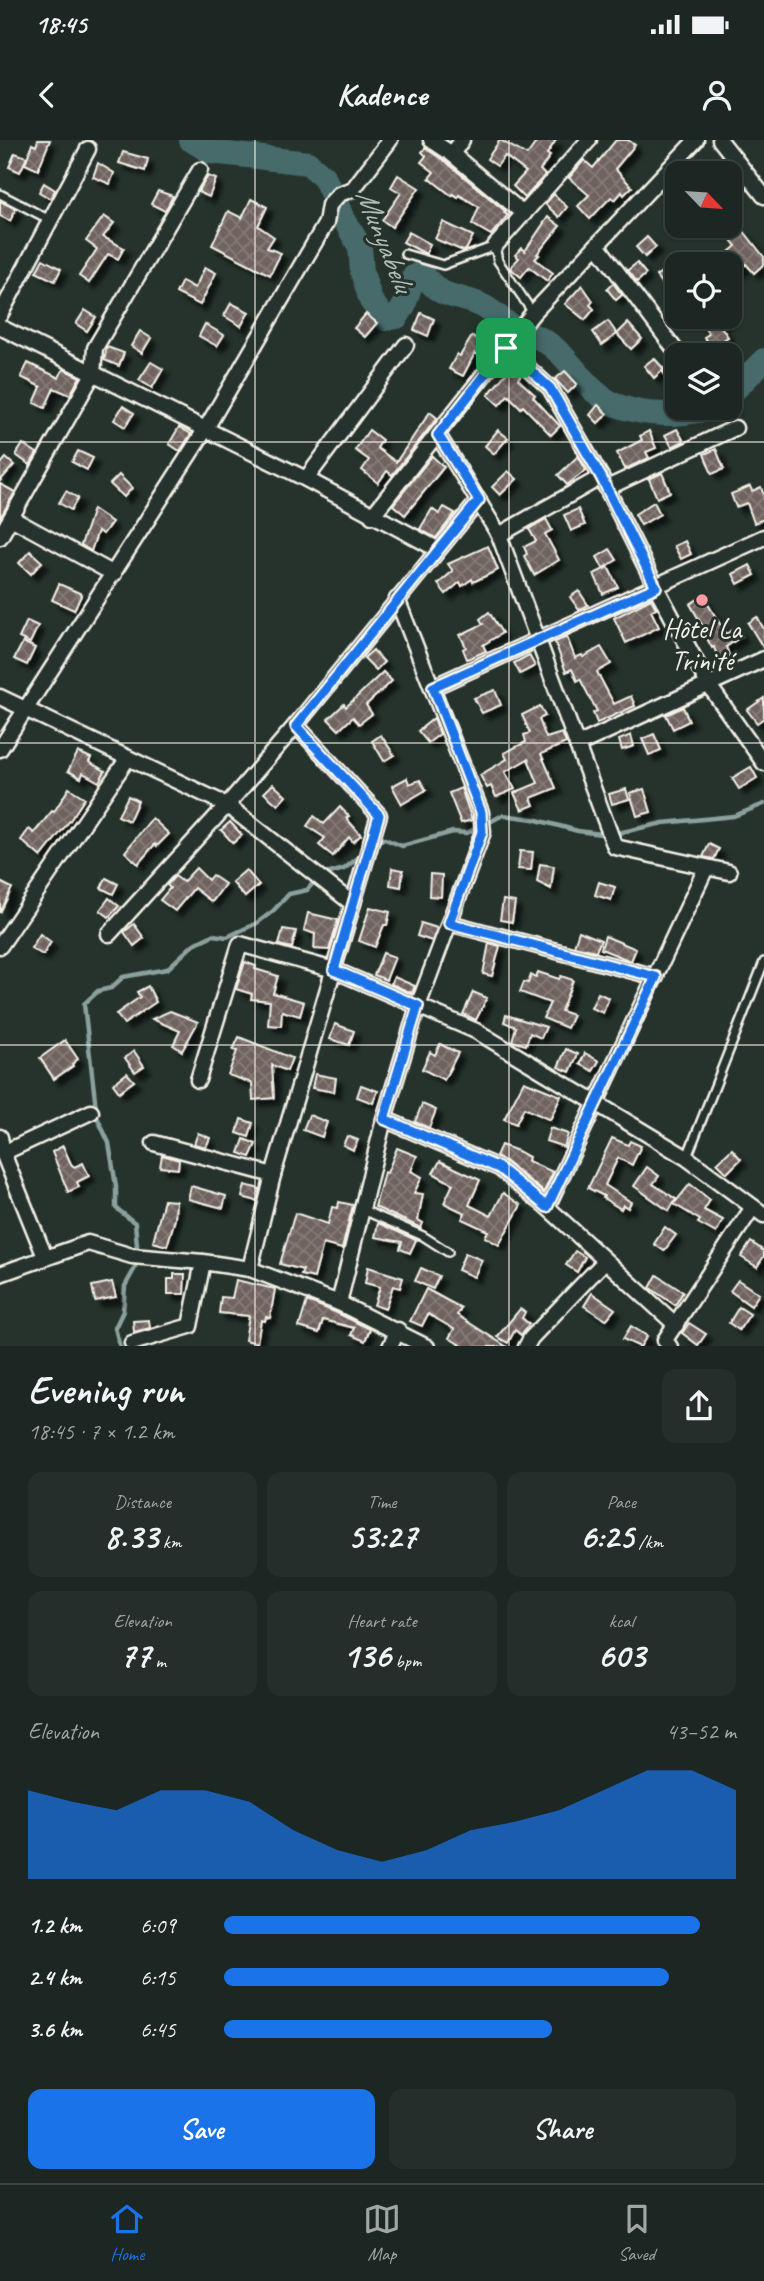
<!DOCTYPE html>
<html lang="en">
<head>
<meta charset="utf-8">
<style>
  body { margin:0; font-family:Caveat,sans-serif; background:#252e2a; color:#f1f3f6; height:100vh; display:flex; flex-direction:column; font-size:26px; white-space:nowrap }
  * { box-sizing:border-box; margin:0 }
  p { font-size:23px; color:#a0a5a5 }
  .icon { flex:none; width:38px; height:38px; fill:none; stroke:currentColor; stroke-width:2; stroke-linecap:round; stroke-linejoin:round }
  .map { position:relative; height:1206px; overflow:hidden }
  .drawer { display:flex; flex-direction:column; background:#1c2622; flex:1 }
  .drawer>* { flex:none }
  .needle { width:46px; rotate:115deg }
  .fabs { position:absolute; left:665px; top:21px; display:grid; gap:14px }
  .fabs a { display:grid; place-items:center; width:77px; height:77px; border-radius:14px; background:#1c2622; box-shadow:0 2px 5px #0004,0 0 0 2px #3a4340; font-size:35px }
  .pin { position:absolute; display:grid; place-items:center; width:60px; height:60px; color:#fff; margin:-30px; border-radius:14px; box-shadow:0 4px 10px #0006 }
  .round { display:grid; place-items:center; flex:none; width:74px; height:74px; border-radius:14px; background:#252e2a }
  .summary { display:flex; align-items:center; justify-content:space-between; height:119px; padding:0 28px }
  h1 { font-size:38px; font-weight:800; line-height:52px }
  .stats { display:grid; grid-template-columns:repeat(3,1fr); gap:10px; height:119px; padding:7px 28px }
  .stats div { display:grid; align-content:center; border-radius:14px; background:#252e2a; text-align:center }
  .stats b { font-size:35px; font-weight:800 }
  .stats small { font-size:19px; font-weight:400 }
  .stats p { font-size:19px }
  .chart { height:196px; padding:14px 28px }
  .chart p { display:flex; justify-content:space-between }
  .chart svg { width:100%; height:126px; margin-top:7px; fill:#1a73e8; opacity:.7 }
  .cta { display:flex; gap:14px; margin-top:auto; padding:14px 28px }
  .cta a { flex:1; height:80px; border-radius:14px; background:#1a73e8; color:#fff; font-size:28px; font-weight:800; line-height:80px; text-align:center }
  .cta a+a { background:#252e2a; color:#f1f3f6 }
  ul { padding:0 28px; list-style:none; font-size:23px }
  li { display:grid; grid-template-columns:112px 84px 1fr; align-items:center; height:52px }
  li i { height:18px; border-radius:9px; background:#1a73e8 }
  .status { display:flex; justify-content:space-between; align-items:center; height:49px; padding:0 35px; background:#1c2622; direction:ltr }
  .status svg { height:19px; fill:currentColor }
  header { display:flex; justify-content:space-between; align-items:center; height:91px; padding:0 28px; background:#1c2622; font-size:32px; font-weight:800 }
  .dock { display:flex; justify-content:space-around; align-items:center; height:98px; border-top:2px solid #3a4340; background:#1c2622; font-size:19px; color:#a0a5a5 }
  .dock a { display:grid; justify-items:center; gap:4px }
  .dock .current { color:#1a73e8 }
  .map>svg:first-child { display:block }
</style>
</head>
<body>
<div class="status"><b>18:45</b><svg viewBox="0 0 49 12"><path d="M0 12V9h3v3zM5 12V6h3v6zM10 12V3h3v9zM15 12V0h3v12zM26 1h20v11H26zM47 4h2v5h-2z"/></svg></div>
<header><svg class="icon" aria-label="back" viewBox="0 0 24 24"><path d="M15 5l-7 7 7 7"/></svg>Kadence<svg class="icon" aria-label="person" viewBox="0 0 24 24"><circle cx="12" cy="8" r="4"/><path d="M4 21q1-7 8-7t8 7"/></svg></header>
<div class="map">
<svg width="764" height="1207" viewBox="0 0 764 1207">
  <defs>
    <pattern id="building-cross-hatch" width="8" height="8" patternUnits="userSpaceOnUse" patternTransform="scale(1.75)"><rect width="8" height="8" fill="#70635e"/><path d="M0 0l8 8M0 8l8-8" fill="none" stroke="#857a75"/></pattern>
    <filter id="shadow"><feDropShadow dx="6" dy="6" stdDeviation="2" flood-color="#0009"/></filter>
  </defs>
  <rect width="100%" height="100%" fill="#26332d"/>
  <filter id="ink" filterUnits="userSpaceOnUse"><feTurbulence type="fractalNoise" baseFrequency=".0143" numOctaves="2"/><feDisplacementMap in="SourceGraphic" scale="14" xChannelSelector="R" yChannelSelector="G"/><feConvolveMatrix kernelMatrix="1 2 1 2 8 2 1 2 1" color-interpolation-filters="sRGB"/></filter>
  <g filter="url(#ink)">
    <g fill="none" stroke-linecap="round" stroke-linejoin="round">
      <g stroke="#8ca19d" stroke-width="4.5">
        <polyline points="486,684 503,675 533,679 578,691 609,695 663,683 734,676 764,664"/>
        <polyline points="373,702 385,699 402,706 453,692 467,693 478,687"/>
        <polyline points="323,735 344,729 364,713"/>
        <polyline points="120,1207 115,1188 123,1171 125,1146 135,1128 137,1105 135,1083 116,1068 116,1046 109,1003 97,977 84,864 98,851 111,848 123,837 167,829 194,804 213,795 227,797 257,783 273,771 289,754 307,750 316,740"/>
      </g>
      <g stroke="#466b6b" stroke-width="24">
        <path d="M191 0 211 12 308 23 324 37 342 76 360 107 362 132 371 161 385 179 397 177 404 166 413 137 422 133C442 159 449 153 476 163 494 169 505 185 521 192 527 195 535 195 541 199 574 217 582 251 616 265 647 277 679 276 711 268"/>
        <polyline points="730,254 764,220"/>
      </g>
    </g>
    <g fill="url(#building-cross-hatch)" stroke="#f4f1e8" stroke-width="2" filter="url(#shadow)">
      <polygon points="38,0 50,0 38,30 25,24 32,4 36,6"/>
      <polygon points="500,0 527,15 538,0 556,0 547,14 550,16 540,30 545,35 525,58 513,46 526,32 505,16 497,26 487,19"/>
      <polygon points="616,0 628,0 635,5 615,29 632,47 624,55 622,52 615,60 611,57 590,79 578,66 589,55 569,38 584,20 593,28"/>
      <polygon points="425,8 446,22 505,71 504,73 508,75 491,95 472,84 479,67 459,55 458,57 453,54 452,56 429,38 434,32 421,22 426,16 422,12"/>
      <polygon points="123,12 148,19 145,31 119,23"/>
      <polygon points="15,13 27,17 20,32 9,27"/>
      <polygon points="98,23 114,33 110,44 93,37"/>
      <polygon points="398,35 419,48 392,87 382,80 401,53 391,47"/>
      <polygon points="208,36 216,39 209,57 198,52"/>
      <polygon points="44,43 55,50 51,59 39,52"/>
      <polygon points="158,51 173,56 165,71 151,64"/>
      <polygon points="554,54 567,67 559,77 545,64"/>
      <polygon points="251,59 267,67 258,86 274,97 267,108 281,113 270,135 212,105 228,71 242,78"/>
      <polygon points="0,61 16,69 10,81 0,76"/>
      <polygon points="104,76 114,83 103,97 124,108 118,119 108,114 89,143 79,136 97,109 86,101"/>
      <polygon points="548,77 560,86 537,114 539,115 535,119 553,133 547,141 529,127 521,137 510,128 519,118 515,115 521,108 525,111"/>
      <polygon points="443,82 473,96 466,110 463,111 435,99"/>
      <polygon points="743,90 764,117 764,124 754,133 746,124 730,138 730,124 715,124 736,106 731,100"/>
      <polygon points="409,92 430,104 426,114 403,102"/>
      <polygon points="647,97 656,107 645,117 636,107"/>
      <polygon points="43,119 61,129 55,141 36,132"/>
      <polygon points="637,123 646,134 637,142 628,130"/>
      <polygon points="205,127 216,133 200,165 176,153 182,141 195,148"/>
      <polygon points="667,128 677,143 667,151 656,136"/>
      <polygon points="613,143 622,155 616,160 607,149"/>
      <polygon points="582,145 593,161 590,165 594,169 585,180 565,164"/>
      <polygon points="231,163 249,172 241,186 224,176"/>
      <polygon points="85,170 96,177 87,191 76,184"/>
      <polygon points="421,173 434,179 428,196 414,190"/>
      <polygon points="366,174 377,183 365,197 354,188"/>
      <polygon points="696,177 730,177 720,185 728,197 711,208 704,197 709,194"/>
      <polygon points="608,181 617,194 602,205 593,192"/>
      <polygon points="628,183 642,199 631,209 617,194"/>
      <polygon points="205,184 224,195 217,206 199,196"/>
      <polygon points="140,191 151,198 142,213 131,206"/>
      <polygon points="472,196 493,208 484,219 475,213 463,236 449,229 457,214 460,216"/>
      <polygon points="107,207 124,213 119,226 104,220"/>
      <polygon points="654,218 664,229 654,238 644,226"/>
      <polygon points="151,222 163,229 152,248 139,240"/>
      <polygon points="28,223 59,238 63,229 80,237 70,255 54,248 45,268 34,263 41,247 21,237"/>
      <polygon points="675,224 677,224 677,236 669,241 663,232"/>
      <polygon points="512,226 521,235 518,239 535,255 533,257 560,286 551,295 523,266 521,268 508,255 499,265 488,255"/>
      <polygon points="565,231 577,244 568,253 555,239"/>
      <polygon points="598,265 607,274 598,283 590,275"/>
      <polygon points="123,266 134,273 125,287 114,280"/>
      <polygon points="430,272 437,278 392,335 387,331 378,343 362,330 369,320 355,310 369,290 382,300 377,308 396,322"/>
      <polygon points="179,287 191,294 180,311 169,304"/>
      <polygon points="677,289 684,301 672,307 665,295"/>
      <polygon points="498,290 508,298 494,314 485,306"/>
      <polygon points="649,291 656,308 646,312 649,318 625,329 617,313 642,300 640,296"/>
      <polygon points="23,304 37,313 30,325 16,315"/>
      <polygon points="716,309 724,329 712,334 704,314"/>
      <polygon points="78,311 93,318 87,330 72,322"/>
      <polygon points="432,316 444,327 405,375 393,365"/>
      <polygon points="578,316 586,330 567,345 558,335"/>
      <polygon points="6,318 14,325 0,341 0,325"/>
      <polygon points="508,331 517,339 500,355 492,347"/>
      <polygon points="662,333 670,352 657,358 649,339"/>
      <polygon points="119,335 132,348 124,357 110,344"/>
      <polygon points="0,344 15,352 0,378"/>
      <polygon points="750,346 752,351 761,347 764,356 764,379 754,383 747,363 736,367 731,354"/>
      <polygon points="66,351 78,358 71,370 59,363"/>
      <polygon points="654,362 660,374 641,385 635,374"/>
      <polygon points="444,367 455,373 436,398 420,389 432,369 439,374"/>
      <polygon points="93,369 112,382 103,394 98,391 91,411 81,405"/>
      <polygon points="578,369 585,385 571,391 564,375"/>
      <polygon points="546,379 552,390 545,394 559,420 534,435 524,416 527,414 524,407 536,401 529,389"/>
      <polygon points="685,401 691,414 681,419 674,406"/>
      <polygon points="488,406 498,430 473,442 472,439 462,446 460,442 446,454 438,444 453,431 448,424"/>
      <polygon points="610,409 617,420 603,428 597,417"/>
      <polygon points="30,411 42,422 31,434 19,423"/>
      <polygon points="750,425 755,435 738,444 733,434"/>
      <polygon points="608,427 618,447 603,454 594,434"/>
      <polygon points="59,444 82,454 74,470 52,460"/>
      <polygon points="579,451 588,465 579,470 570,457"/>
      <polygon points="703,456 726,494 737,488 742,496 726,507 732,523 721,528 714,507 712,508 703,491 705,490 690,464"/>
      <polygon points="651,459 656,468 651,471 659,487 626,503 614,478"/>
      <polygon points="489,472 502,493 483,505 486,511 467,519 463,509 466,507 460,495 483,484 480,479"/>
      <polygon points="757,477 764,489 764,509 748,483"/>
      <polygon points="27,481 38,486 30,503 19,498"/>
      <polygon points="567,497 575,518 582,515 583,517 601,507 611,524 597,532 614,564 631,556 635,566 597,583 593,573 597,571 580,539 577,541 572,529 566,532 555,502"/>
      <polygon points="23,502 35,508 27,525 14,519"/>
      <polygon points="373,510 384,522 376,530 364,518"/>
      <polygon points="529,515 535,526 520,534 514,523"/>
      <polygon points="383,532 392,541 366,565 372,574 359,584 353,577 339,590 328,579 344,564 346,567"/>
      <polygon points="495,550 501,565 482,573 474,558"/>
      <polygon points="764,558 764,578 757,583 747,570"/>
      <polygon points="540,566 545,576 539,579 546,598 562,593 566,603 541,614 556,648 531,658 534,665 522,670 514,653 538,643 528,619 505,632 515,649 496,657 491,646 487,648 480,635 507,619 504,613 526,602 524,595 530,593 522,575"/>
      <polygon points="683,567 689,581 673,589 666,575"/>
      <polygon points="434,578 440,594 428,603 418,591"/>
      <polygon points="654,594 661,610 649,615 642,599"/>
      <polygon points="381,595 394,615 384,621 372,601"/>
      <polygon points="631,595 634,606 622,610 619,600"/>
      <polygon points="78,612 91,618 89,622 105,631 99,642 83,633 81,638 68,631"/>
      <polygon points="751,627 757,638 739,649 732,638"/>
      <polygon points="407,638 409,644 420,640 426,650 402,664 392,646"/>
      <polygon points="273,644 286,656 278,665 264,653"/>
      <polygon points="69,648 85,658 71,679 41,717 21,700 29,689 34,693 52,671 54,672"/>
      <polygon points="461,648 472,680 461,683 449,653"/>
      <polygon points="626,649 629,659 612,664 609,654"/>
      <polygon points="644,649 651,672 637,676 630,653"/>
      <polygon points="128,656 138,661 129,681 118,676"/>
      <polygon points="340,667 349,676 346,678 361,695 353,702 349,697 333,716 319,705 325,698 307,686 314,676 324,684"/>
      <polygon points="152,678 169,694 157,706 155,704 138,724 125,712"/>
      <polygon points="230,682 242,695 233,703 221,690"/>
      <polygon points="709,704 719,709 714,719 703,717"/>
      <polygon points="520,711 533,712 531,730 518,729"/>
      <polygon points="540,724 554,726 551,749 537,742"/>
      <polygon points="196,728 208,740 212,735 225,744 212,762 194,748 175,771 160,760 170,748 167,745 175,736 183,742"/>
      <polygon points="392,728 403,730 401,747 390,745"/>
      <polygon points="246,730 259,745 245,757 232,742"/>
      <polygon points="430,734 442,735 441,757 429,756"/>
      <polygon points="106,738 118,744 113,754 101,748"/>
      <polygon points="0,742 12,748 0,773"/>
      <polygon points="599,742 615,747 611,760 595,755"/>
      <polygon points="109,758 119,766 109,777 100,770"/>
      <polygon points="503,760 515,762 512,782 500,780"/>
      <polygon points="370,767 390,772 387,785 384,785 375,807 359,801"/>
      <polygon points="308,773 338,780 329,810 314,809 315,794 304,790"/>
      <polygon points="421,783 437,788 432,801 417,796"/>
      <polygon points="134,784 144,798 134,806 124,792"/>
      <polygon points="283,789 296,791 292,808 279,805"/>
      <polygon points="579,791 601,800 596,811 574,806"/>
      <polygon points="40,794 51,802 43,815 31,808"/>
      <polygon points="605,796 636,809 631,821 601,809"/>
      <polygon points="489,803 500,806 492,836 483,834"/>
      <polygon points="383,813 395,817 386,840 374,835"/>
      <polygon points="245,822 256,826 255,829 278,836 273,853 304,862 300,876 282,871 281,886 268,885 270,861 251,859 252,854 236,849"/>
      <polygon points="538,832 559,839 561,836 573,840 561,871 573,875 567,888 543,878 550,863 520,852 524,842 528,843 531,835 536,837"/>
      <polygon points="394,837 415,846 412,853 391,844"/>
      <polygon points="148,846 156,862 124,884 116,874 140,857 137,852"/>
      <polygon points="473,852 487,858 476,880 463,874"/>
      <polygon points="598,853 609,858 603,873 591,868"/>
      <polygon points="170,871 198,882 182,911 173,905 180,891 152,879"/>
      <polygon points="506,875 546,887 541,898 530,893 526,905 512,901 516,887 504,882"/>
      <polygon points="335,884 354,891 349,905 330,899"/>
      <polygon points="239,897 292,918 287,931 272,925 274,958 253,960 252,943 228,935 237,911 233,910"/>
      <polygon points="65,900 78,919 72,924 73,926 54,939 40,918"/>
      <polygon points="440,904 458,913 444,940 422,929 430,912 435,915"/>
      <polygon points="566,909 578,914 570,932 558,927"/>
      <polygon points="134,911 144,926 135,932 125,918"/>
      <polygon points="585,913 599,921 593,931 580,924"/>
      <polygon points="127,933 134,941 119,952 113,944"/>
      <polygon points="315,934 336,938 334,952 312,948"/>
      <polygon points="524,941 561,956 550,980 524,968 516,984 504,979"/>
      <polygon points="361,945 378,951 373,963 357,957"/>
      <polygon points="422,964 436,970 429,988 415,982"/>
      <polygon points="309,975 327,982 322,997 303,990"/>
      <polygon points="241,979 253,983 249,997 237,993"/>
      <polygon points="550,988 568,994 564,1007 546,1001"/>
      <polygon points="198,993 210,998 206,1007 194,1004"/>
      <polygon points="347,996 358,1000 353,1010 343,1005"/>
      <polygon points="612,998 628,1005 630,1001 641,1006 632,1025 618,1018 605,1045 631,1062 628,1068 623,1065 621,1069 603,1058 604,1056 588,1048"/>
      <polygon points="244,999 256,1004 250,1017 239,1013"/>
      <polygon points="501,1005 518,1011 529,1017 528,1021 553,1032 544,1052 505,1021 496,1016"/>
      <polygon points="63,1006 71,1024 74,1027 83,1023 89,1036 77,1042 79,1047 68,1052 52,1012"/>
      <polygon points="397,1008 417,1016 411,1031 422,1037 414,1053 423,1054 418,1080 423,1083 421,1088 375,1067 384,1032 387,1033"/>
      <polygon points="732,1009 741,1019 727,1033 717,1023"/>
      <polygon points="162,1015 179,1020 178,1029 160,1027"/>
      <polygon points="440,1021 480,1040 469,1065 491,1076 503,1053 521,1065 499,1105 485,1097 488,1091 462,1079 465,1073 444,1063 453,1044 433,1033"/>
      <polygon points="647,1027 659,1036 653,1044 676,1059 669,1071 634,1046"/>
      <polygon points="690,1044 710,1060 704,1070 723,1080 716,1093 698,1083 700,1080 674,1064"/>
      <polygon points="245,1045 260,1049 257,1061 242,1057"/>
      <polygon points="191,1046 226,1056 223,1068 188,1059"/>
      <polygon points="164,1060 176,1061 175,1079 167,1106 153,1102"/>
      <polygon points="339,1062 353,1065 342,1109 323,1104 314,1138 301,1135 303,1130 280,1124 295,1073 328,1084 332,1067 338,1068"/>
      <polygon points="378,1083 416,1100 410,1113 400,1109 402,1102 375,1097"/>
      <polygon points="665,1087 676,1095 664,1111 654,1104"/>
      <polygon points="751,1102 764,1111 764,1116 757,1127 741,1117"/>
      <polygon points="575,1111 585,1117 577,1132 566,1125"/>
      <polygon points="465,1113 482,1120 474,1137 458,1130"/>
      <polygon points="368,1127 403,1138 400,1148 393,1146 385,1169 374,1165 380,1147 365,1143"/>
      <polygon points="421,1128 439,1136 433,1149 415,1141"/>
      <polygon points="174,1134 185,1134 184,1154 168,1154 168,1139 174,1139"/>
      <polygon points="657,1135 683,1152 675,1165 650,1148"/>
      <polygon points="236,1140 275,1149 270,1178 266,1177 265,1181 261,1180 257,1203 245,1200 249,1176 219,1173 221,1157 232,1158"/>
      <polygon points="738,1140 759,1154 751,1166 730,1151"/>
      <polygon points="112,1142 116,1157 95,1161 92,1146"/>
      <polygon points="426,1149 461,1168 457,1175 507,1207 464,1207 449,1198 454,1189 428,1174 422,1186 410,1181"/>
      <polygon points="592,1153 615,1169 606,1180 584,1166"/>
      <polygon points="307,1161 335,1172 370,1189 365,1201 351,1195 354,1188 323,1180 319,1193 299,1187"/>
      <polygon points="739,1167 750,1174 739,1190 729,1183"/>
      <polygon points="520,1169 525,1172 522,1178 529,1184 521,1195 515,1190 508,1203 497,1197"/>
      <polygon points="149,1180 150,1188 134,1192 133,1181"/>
      <polygon points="689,1183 706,1194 698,1205 682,1193"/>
      <polygon points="631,1186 647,1196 640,1207 623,1199"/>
    </g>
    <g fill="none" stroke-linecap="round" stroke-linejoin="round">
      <g stroke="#f4f1e8" stroke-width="12">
        <g id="lane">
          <polyline points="0,54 50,80"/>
          <polyline points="405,114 443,125 495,106 498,121 533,173"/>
          <polyline points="687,1017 764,822"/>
          <polyline points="363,1070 423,1096 448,1112"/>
        </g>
      </g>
      <g stroke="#f4f1e8" stroke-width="19">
        <g id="street">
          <polyline points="431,0 452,14 524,74"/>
          <polyline points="720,0 764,56"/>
          <polyline points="452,14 462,0"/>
          <polyline points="597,105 679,215"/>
          <polyline points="495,106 589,0"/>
          <polyline points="0,175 88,9"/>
          <polyline points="0,187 306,339 437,409"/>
          <polyline points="506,208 550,248 601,337 656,447 708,544 764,623"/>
          <polyline points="438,295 499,395 615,707 729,732"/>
          <polyline points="306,339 406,205"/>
          <polyline points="607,348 735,288"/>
          <polyline points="372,376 533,173 696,0"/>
          <polyline points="11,378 114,434"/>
          <polyline points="499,395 601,337"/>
          <polyline points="0,397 93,234 95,208 200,30"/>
          <polyline points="433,547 764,397"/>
          <polyline points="0,557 227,665 353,764"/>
          <polyline points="577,605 764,519"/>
          <polyline points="0,609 205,290 326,83 329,65 339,54 353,49 390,0"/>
          <polyline points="449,783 656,837"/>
          <polyline points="109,794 227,665 296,585 479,360"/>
          <polyline points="0,806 128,618"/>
          <polyline points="198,940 240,804 334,830 476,891 687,1018 764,1075"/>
          <polyline points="384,979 499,1028 547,1067 676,1185"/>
          <polyline points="0,997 3,1013 45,1117"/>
          <polyline points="154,1003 273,1035"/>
          <polyline points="3,1013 91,972"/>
          <polyline points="547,1067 706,728"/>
          <polyline points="250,1129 273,1035 379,675 296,585"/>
          <polyline points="0,1134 88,1103 132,1116 203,1122 250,1129 339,1163 427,1207"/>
          <polyline points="339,1163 384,979 418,866 483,692 481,672 397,459"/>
          <polyline points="132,1203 190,1186 203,1122"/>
          <polyline points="390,1207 398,1190"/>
          <polyline points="526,1207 531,1198 605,1121"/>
          <polyline points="670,1207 665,1200 753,1067"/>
        </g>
      </g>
      <use href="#lane" stroke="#26332d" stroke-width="7"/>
      <use href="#street" stroke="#26332d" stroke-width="14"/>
    </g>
  </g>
  <g fill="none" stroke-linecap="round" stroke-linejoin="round" filter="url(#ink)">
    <g stroke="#fff" stroke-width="14">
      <polygon id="route" points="506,208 550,248 601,337 656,447 433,547 481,672 482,692 449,783 656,837 547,1067 499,1028 384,979 418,866 334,830 379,675 296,586 479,360 438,295"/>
    </g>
    <use href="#route" stroke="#1a73e8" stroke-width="9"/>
  </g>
  <path fill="none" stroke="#f4f1e8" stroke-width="2" stroke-opacity="0.55" d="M255 0V1207M509 0V1207M0 302H764M0 603H764M0 905H764"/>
  <circle fill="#ff9aa2" stroke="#26332d" stroke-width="2.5" cx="702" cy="460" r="7"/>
  <g text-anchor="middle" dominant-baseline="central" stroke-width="6" stroke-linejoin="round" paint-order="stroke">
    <g font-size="28" fill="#f4f1e8" stroke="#26332d">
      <text x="702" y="488">Hôtel La<tspan x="702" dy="32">Trinité</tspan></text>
    </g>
    <g font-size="30" font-style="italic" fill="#aebbb6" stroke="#26332d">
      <text transform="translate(385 100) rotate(68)">Munyabelu</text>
    </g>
  </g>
</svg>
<div class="fabs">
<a><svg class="needle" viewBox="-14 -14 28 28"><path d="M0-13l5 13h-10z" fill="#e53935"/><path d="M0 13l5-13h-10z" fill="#a0a5a5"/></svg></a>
<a><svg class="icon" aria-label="locate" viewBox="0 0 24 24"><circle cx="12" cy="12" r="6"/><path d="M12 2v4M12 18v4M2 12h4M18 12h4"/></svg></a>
<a><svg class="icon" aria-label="layers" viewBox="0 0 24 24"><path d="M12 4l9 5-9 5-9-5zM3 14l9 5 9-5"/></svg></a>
</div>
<div class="pin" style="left:506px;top:208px;background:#1e9e55"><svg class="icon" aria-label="arrive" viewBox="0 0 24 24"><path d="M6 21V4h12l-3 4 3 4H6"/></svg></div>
</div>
<section class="drawer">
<div class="summary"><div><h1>Evening run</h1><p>18:45 · 7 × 1.2 km</p></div><a class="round"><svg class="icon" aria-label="share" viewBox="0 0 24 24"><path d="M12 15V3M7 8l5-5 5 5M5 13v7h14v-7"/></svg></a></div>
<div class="stats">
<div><p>Distance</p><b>8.33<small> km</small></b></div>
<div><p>Time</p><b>53:27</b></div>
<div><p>Pace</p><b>6:25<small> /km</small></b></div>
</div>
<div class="stats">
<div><p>Elevation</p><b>77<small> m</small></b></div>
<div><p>Heart rate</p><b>136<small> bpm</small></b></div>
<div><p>kcal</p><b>603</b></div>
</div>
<div class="chart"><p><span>Elevation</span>43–52 m</p>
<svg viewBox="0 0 160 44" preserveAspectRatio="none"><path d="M0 44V13L10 17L20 20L30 13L40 13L50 17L60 27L70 34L80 38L90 34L100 27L110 24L120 20L130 13L140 6L150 6L160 13V44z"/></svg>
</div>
<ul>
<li><b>1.2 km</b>6:09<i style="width:93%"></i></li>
<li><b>2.4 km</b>6:15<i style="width:87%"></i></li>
<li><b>3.6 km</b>6:45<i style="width:64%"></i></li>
</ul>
<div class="cta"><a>Save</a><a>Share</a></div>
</section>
<nav class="dock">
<a class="current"><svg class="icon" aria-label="home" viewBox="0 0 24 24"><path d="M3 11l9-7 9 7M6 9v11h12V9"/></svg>Home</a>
<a><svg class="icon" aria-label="map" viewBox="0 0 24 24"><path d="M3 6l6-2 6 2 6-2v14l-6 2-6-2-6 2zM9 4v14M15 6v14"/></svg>Map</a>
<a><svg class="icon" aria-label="saved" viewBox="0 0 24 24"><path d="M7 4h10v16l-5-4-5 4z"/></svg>Saved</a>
</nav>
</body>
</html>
